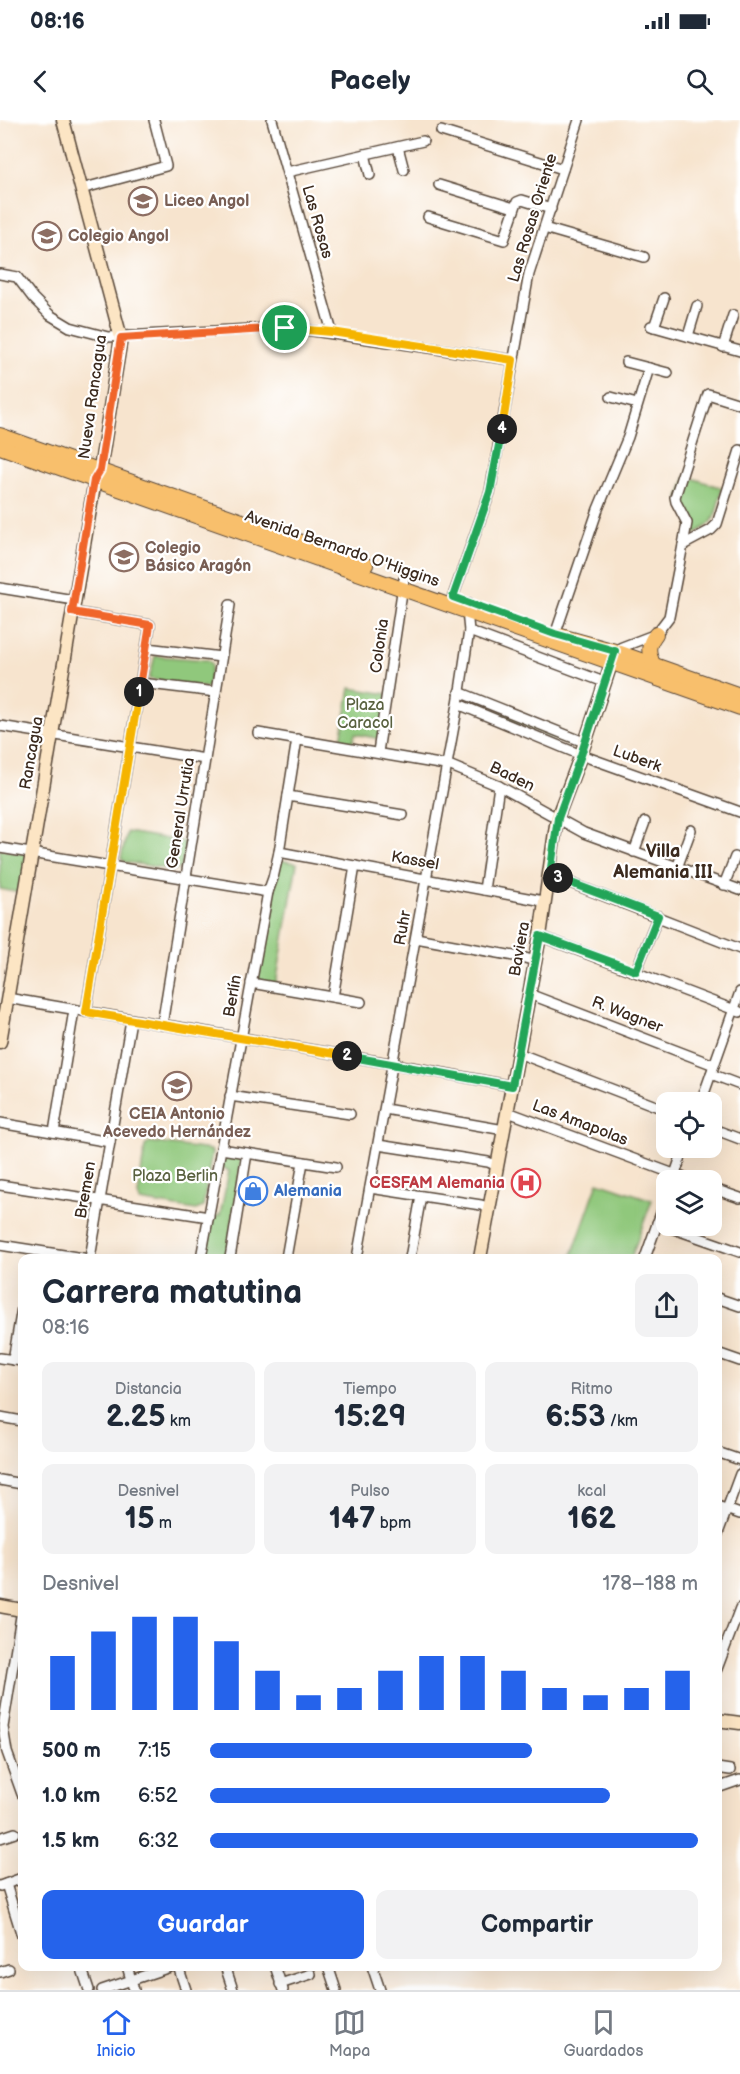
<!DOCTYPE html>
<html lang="es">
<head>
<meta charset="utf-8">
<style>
  body { margin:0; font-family:"Balsamiq Sans",sans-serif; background:#f2f2f3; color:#1f2937; height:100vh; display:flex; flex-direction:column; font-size:22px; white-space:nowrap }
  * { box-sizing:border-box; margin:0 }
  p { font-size:20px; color:#747a83 }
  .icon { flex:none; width:33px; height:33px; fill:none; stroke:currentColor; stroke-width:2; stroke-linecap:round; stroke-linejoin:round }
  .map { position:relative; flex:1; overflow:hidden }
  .panel { position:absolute; left:18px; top:1134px; width:704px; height:717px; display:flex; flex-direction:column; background:#fff; border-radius:12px; box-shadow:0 6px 24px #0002 }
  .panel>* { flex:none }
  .buttons { position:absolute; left:656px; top:972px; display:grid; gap:12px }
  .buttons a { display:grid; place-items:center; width:66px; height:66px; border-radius:12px; background:#fff; box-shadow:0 6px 24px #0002; font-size:30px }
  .pin { position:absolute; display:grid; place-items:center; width:51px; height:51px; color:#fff; margin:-26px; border:3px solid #fff; border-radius:50%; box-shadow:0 2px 6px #0007 }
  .km { position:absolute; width:30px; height:30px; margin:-15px; border-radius:50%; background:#222; color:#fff; font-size:16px; line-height:30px; text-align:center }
  .round { display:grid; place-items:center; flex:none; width:63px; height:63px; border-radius:12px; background:#f2f2f3 }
  .summary { display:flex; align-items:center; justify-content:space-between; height:102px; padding:0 24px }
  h1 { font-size:33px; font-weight:800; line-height:45px }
  .figures { display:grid; grid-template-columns:repeat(3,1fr); gap:9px; height:102px; padding:6px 24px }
  .figures div { display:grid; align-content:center; border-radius:12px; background:#f2f2f3; text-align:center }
  .figures b { font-size:30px; font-weight:800 }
  .figures small { font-size:16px; font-weight:400 }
  .figures p { font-size:16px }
  .chart { height:168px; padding:12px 24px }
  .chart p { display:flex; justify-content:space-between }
  .chart svg { width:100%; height:108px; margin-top:6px; stroke:#2563eb; stroke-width:6 }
  .primary-button { display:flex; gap:12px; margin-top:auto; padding:12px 24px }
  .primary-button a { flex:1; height:69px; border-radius:12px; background:#2563eb; color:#fff; font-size:24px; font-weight:800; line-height:69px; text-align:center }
  .primary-button a+a { background:#f2f2f3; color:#1f2937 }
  ul { padding:0 24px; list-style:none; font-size:20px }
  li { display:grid; grid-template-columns:96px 72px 1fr; align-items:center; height:45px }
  li i { height:15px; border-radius:8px; background:#2563eb }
  .status { display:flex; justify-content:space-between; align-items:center; height:42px; padding:0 30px; background:#fff; direction:ltr }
  .status svg { height:16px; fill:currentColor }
  header { display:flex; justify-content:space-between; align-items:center; height:78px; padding:0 24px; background:#fff; font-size:27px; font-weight:800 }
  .tabs { display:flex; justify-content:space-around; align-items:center; height:84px; border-top:2px solid #e0e1e3; background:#fff; font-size:16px; color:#747a83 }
  .tabs a { display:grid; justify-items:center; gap:3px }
  .tabs .on { color:#2563eb }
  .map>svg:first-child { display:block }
</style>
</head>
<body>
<div class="status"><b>08:16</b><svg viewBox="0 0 49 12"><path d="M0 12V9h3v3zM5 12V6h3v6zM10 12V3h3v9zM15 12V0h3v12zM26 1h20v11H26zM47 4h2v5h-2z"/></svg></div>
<header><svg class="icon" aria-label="back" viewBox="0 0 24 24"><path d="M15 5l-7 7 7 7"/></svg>Pacely<svg class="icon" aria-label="search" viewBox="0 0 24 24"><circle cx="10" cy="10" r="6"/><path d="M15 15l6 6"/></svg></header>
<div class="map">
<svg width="740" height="1870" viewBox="0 0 740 1870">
  <defs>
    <pattern id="grass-dots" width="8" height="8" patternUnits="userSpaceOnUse" patternTransform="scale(1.5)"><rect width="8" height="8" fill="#90c87b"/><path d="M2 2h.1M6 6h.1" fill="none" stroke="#77a364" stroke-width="1.8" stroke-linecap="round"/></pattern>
  </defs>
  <rect width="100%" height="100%" fill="#fff"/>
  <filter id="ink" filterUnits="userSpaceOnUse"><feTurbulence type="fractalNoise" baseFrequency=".0167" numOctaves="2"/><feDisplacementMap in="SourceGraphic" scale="12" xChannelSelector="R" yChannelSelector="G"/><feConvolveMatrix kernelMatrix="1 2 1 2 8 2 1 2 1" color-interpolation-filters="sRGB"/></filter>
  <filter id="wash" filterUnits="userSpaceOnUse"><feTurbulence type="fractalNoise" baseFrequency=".008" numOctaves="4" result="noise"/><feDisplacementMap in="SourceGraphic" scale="24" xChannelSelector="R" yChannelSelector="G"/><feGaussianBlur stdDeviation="1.35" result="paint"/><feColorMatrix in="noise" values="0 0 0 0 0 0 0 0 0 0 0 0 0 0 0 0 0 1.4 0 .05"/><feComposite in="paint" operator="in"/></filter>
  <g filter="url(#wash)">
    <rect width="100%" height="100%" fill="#f7e4ce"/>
    <polygon fill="url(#grass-dots)" stroke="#66794c" stroke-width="1.5" points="466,576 571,619 569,626 464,582"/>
    <g fill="#90c87b" stroke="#66794c" stroke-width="1.5">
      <path d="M686 356 722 368C714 399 719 402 688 417L692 402 679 378Z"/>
      <polygon points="155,536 208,540 212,544 208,568 149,559"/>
      <polygon points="350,568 388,574 381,619 355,614 352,628 340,626"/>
      <polygon points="127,712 186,722 181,748 174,750 125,742 121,738"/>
      <polygon points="0,729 31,734 25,774 0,769"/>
      <polygon points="279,740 297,743 276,864 257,862"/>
      <polygon points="150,1022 210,1030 212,1032 203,1087 196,1090 140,1081 138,1075 145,1026"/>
      <polygon points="222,1032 242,1037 227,1138 203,1138 209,1099 220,1095 229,1051 220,1046"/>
      <polygon points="598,1062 652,1080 631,1138 571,1138"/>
    </g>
  </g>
  <g filter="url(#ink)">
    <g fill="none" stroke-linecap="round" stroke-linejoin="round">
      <g stroke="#574638" stroke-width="12">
        <g id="street">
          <polyline points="272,0 332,212"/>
          <polyline points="441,11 563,49"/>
          <polyline points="398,27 404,50"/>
          <polyline points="365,34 370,55"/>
          <polyline points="287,52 423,21"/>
          <polyline points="439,65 514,88"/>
          <polyline points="81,69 166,46 154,0"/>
          <polyline points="428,97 504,120 517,82 522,80 551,89"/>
          <polyline points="544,108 644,137"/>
          <polyline points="0,154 17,157 33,178 50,195 70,207 108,217 269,208 299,209 513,240"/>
          <polyline points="651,206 740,231"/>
          <polyline points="654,207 664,178"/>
          <polyline points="688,216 697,186"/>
          <polyline points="723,227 733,195"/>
          <polyline points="626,242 668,253"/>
          <polyline points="611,277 637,284"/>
          <polyline points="683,425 687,403 676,382 675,377 708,274 740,284"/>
          <polyline points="0,468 74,480"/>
          <polyline points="450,485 490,372 529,154 579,0"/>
          <polyline points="72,492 150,505 86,892"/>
          <polyline points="469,511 604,562"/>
          <polyline points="555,515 598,389 628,317 649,248"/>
          <polyline points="147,528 221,537"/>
          <polyline points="615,531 622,527 656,514 669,497 683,425 711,410 717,404 740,330"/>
          <polyline points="141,563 216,572"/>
          <polyline points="459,572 584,622"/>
          <polyline points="458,584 581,635 740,692"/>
          <polyline points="0,606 205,639"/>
          <polyline points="258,613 451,646 499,666 584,713 740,770"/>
          <polyline points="378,632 404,459"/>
          <polyline points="288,676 403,695"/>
          <polyline points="0,728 268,772"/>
          <polyline points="279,732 538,780 545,783"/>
          <polyline points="634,732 645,702"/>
          <polyline points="677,748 691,710"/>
          <polyline points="550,755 740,829"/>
          <polyline points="724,765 735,737"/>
          <polyline points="484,770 499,666"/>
          <polyline points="540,816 740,892"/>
          <polyline points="416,818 525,838 535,841"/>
          <polyline points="636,851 658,796"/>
          <polyline points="251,863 361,882"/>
          <polyline points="529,874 714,945"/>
          <polyline points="333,877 355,746"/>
          <polyline points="7,878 400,945 512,966"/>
          <polyline points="162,905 230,485"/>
          <polyline points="518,933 666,990"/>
          <polyline points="711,954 740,965"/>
          <polyline points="230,976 350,994"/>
          <polyline points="701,982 740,872"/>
          <polyline points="385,989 504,1010"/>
          <polyline points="508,992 690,1060"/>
          <polyline points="0,1003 110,1022"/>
          <polyline points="711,1008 740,1019"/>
          <polyline points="54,1012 74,890"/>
          <polyline points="378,1025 488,1042 497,1046"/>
          <polyline points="221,1029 336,1047"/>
          <polyline points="673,1060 684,1028"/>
          <polyline points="0,1065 209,1097"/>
          <polyline points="370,1068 481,1085 490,1088"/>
          <polyline points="711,1068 740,1078"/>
          <polyline points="657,1103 740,1132"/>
          <polyline points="0,1125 83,1138"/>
          <polyline points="90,1138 131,900"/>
          <polyline points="201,1138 268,772 273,758 279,732 297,619"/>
          <polyline points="230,1138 247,1033"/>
          <polyline points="286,1138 303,1042"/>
          <polyline points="357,1138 458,584 469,511 467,491 469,483"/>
          <polyline points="410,1138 421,1076"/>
          <polyline points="645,1138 666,1079"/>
          <polyline points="717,1178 740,1186"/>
          <polyline points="717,1233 740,1241"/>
          <polyline points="0,1238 22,1241"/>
          <polyline points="13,1240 22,1188"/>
          <polyline points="0,1297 22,1301"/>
          <polyline points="717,1332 740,1340"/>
          <polyline points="0,1360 22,1364"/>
          <polyline points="717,1386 740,1394"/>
          <polyline points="717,1416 740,1354"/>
          <polyline points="22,1490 3,1607 7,1632 22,1674"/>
          <polyline points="717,1549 740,1488"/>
          <polyline points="717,1648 730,1650"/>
          <polyline points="717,1668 740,1660"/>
          <polyline points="0,1718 15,1713"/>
          <polyline points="6,1764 22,1816"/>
          <polyline points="0,1766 22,1758"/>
          <polyline points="81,1846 89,1870"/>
          <polyline points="127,1846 134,1870"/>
          <polyline points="178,1846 186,1870"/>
          <polyline points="225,1846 233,1870"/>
          <polyline points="275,1846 283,1870"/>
          <polyline points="328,1846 336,1870"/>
          <polyline points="372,1846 380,1870"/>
          <polyline points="0,1852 9,1849"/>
          <polyline points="280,1864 311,1854"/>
          <polyline points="102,1870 173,1846"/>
        </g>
      </g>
      <g stroke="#574638" stroke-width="15">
        <g id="secondary">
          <polyline points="0,922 95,360 100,350 121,218 63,0"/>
          <polyline points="480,1138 540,816 557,698 581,635 614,535"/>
          <polyline points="0,1486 22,1490"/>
          <polyline points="717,1600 740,1603"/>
        </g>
      </g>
      <g stroke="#574638" stroke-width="16">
        <g id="primary">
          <polyline points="0,315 366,445"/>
          <polyline points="0,327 740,588"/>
          <polyline points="561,516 615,531 740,575"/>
          <path d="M653 544C648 531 647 526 656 514"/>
        </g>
      </g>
      <use href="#street" stroke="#fff" stroke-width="9"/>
      <use href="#secondary" stroke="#fce5c4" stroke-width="12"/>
      <use href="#primary" stroke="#f8bf6c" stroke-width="14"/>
    </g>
  </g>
  <g fill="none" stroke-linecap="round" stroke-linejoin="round" filter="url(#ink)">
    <g stroke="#fff" stroke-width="12">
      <polyline id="split-1" points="139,572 150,505 72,492 94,360 100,350 121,218 285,208"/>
    </g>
    <g stroke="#fff" stroke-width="12">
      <polyline id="split-2" points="139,572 86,892 347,936"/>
    </g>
    <g stroke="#fff" stroke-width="12">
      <polyline id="split-3" points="347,936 512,966 540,816 636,851 658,796 558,758"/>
    </g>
    <g stroke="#fff" stroke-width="12">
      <polyline id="split-4" points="502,309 490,372 453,477 555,514 615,531 581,635 558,698 550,755 558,758"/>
    </g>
    <g stroke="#fff" stroke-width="12">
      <polyline id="split-5" points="285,208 332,212 513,240 502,309"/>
    </g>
    <use href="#split-1" stroke="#f0652b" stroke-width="8"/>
    <use href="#split-2" stroke="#f5b400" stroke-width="8"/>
    <use href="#split-3" stroke="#22a559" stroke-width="8"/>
    <use href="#split-4" stroke="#22a559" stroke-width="8"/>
    <use href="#split-5" stroke="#f5b400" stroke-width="8"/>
  </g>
  <defs>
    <g id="school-ring" transform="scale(1.5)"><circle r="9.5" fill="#fff" stroke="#8d6e63" stroke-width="1.5"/><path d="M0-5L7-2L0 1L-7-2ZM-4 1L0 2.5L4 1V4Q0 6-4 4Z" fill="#8d6e63"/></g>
    <g id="hospital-ring" transform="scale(1.5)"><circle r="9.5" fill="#fff" stroke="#e0444e" stroke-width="1.5"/><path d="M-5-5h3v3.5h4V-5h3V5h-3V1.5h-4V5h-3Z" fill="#e0444e"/></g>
    <g id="shop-ring" transform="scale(1.5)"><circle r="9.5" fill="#fff" stroke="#3f7fe0" stroke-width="1.5"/><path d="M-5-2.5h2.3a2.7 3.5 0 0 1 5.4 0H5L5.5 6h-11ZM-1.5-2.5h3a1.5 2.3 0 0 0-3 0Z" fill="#3f7fe0"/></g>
  </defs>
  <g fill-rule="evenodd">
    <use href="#school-ring" x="143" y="81"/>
    <use href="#school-ring" x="47" y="116"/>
    <use href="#school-ring" x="124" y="437"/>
    <use href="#school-ring" x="177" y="966"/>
    <use href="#hospital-ring" x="526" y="1063"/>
    <use href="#shop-ring" x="253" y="1071"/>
  </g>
  <g text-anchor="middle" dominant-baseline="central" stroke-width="4.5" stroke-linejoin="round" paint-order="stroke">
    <g font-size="16" font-weight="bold" fill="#785e54" stroke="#fff" text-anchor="start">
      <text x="164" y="81">Liceo Angol</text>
      <text x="68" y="116">Colegio Angol</text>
      <text x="145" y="428">Colegio<tspan x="145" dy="18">Básico Aragón</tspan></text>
      <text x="177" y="994" text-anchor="middle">CEIA Antonio<tspan x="177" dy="18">Acevedo Hernández</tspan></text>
    </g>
    <g font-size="16" fill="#3b2a1e" stroke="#fff">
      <text transform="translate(533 98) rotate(-73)">Las Rosas Oriente</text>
      <text transform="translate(317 102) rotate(74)">Las Rosas</text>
      <text transform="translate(93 277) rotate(-82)">Nueva Rancagua</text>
      <text transform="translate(342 429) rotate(19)">Avenida Bernardo O'Higgins</text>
      <text transform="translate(380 526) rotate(-82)">Colonia</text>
      <text transform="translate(32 633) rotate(-80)">Rancagua</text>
      <text transform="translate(637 639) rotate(20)">Luberk</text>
      <text transform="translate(512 657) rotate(26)">Baden</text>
      <text transform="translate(181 693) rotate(-81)">General Urrutia</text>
      <text transform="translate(415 741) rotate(10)">Kassel</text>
      <text transform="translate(403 808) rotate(-80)">Ruhr</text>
      <text transform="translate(520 829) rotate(-80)">Baviera</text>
      <text transform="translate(233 876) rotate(-80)">Berlín</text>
      <text transform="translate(627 895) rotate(21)">R. Wagner</text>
      <text transform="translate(580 1003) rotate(21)">Las Amapolas</text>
      <text transform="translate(86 1070) rotate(-80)">Bremen</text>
    </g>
    <g font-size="16" fill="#59613f" stroke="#fff">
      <text x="365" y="585">Plaza<tspan x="365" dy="18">Caracol</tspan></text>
      <text x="175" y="1056">Plaza Berlin</text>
    </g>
    <g font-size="16" font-weight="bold" fill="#be3a42" stroke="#fff" text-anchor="end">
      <text x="505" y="1063">CESFAM Alemania</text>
    </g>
    <g font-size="16" font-weight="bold" fill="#366cbe" stroke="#fff" text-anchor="start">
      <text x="274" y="1071">Alemania</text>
    </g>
    <g font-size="18" font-weight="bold" fill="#3b2a1e" stroke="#fff">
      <text x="663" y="731">Villa<tspan x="663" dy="21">Alemania III</tspan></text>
    </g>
  </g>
</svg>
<div class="buttons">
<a><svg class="icon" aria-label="locate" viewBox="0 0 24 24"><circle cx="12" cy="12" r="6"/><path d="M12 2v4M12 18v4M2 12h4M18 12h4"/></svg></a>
<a><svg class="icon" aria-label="layers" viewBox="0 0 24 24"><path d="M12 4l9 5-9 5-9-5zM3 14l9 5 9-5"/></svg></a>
</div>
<div class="pin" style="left:285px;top:208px;background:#1e9e55"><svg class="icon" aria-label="arrive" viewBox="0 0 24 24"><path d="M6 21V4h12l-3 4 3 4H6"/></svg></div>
<b class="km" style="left:139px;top:572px">1</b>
<b class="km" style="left:347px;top:936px">2</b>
<b class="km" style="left:558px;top:758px">3</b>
<b class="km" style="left:502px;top:309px">4</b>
<section class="panel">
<div class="summary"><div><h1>Carrera matutina</h1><p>08:16</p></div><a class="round"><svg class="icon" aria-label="share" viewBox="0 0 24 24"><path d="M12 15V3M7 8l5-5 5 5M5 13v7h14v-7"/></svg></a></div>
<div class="figures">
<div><p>Distancia</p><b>2.25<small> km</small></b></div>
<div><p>Tiempo</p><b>15:29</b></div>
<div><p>Ritmo</p><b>6:53<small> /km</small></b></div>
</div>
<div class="figures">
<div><p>Desnivel</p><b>15<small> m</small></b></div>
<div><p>Pulso</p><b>147<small> bpm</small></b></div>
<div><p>kcal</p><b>162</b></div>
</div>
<div class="chart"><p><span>Desnivel</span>178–188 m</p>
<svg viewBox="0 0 160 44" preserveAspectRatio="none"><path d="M5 44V22M15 44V12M25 44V6M35 44V6M45 44V16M55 44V28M65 44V38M75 44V35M85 44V28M95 44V22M105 44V22M115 44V28M125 44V35M135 44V38M145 44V35M155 44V28"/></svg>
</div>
<ul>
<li><b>500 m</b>7:15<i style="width:66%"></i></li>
<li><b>1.0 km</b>6:52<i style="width:82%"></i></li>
<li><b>1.5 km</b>6:32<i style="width:100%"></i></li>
</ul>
<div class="primary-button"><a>Guardar</a><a>Compartir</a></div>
</section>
</div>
<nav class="tabs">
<a class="on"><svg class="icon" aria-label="home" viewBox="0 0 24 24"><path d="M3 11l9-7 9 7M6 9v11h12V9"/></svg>Inicio</a>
<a><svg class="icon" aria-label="map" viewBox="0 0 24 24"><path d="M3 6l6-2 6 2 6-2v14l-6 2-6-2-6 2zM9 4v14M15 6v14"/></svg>Mapa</a>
<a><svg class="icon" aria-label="saved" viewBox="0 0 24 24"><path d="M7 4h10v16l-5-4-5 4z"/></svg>Guardados</a>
</nav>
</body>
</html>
